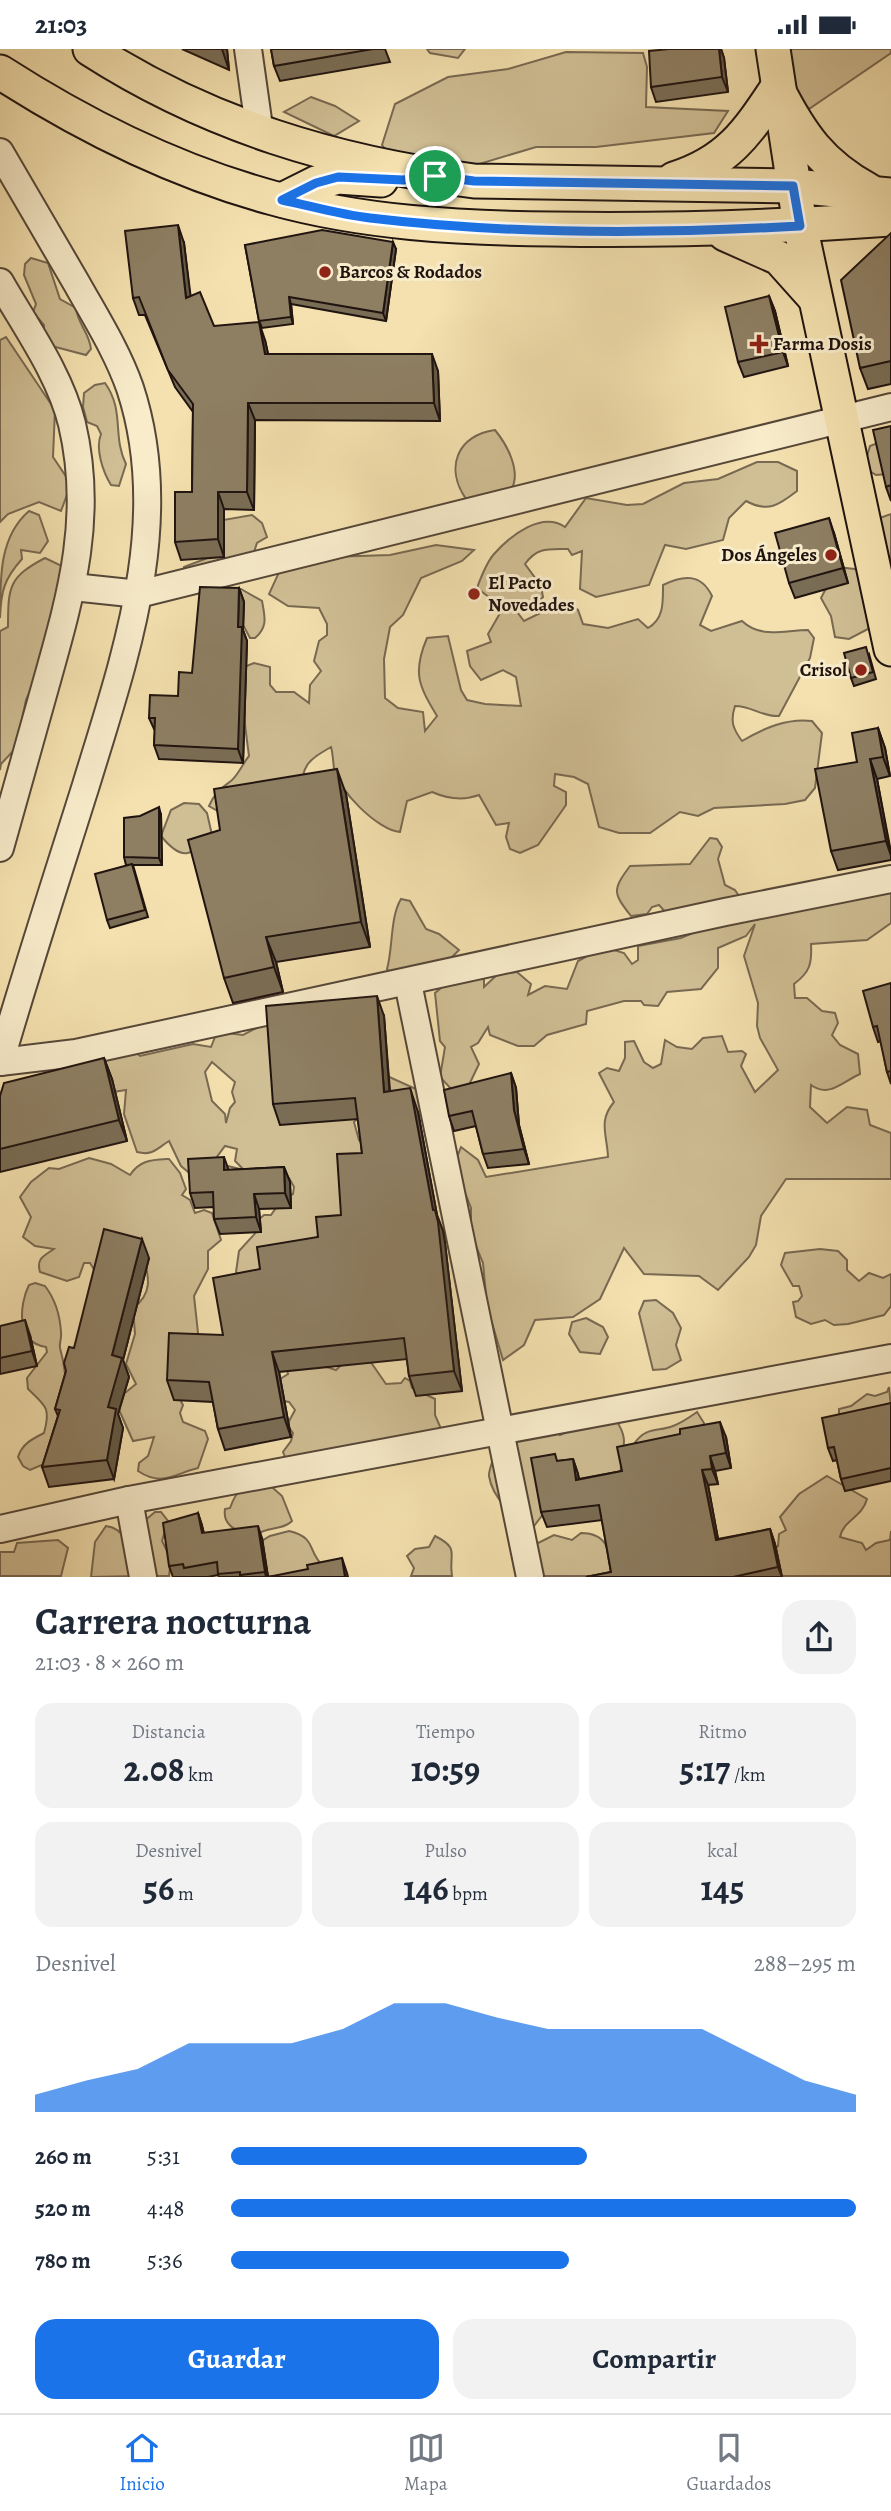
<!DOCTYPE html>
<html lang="es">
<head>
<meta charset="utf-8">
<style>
  body { margin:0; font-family:Alegreya,serif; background:#f2f2f3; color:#1f2937; height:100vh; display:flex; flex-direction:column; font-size:26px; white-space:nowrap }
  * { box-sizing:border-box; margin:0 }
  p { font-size:23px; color:#747a83 }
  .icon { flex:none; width:38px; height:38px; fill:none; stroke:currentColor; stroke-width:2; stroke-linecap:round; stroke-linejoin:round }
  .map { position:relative; height:1528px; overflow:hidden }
  .side { display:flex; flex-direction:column; background:#fff; flex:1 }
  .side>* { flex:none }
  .pin { position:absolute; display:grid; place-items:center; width:60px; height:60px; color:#fff; margin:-30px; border:4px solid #fff; border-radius:50%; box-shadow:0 2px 7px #0007 }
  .round { display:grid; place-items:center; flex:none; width:74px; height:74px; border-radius:21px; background:#f2f2f3 }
  .overview { display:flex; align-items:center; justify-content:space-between; height:119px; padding:0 35px }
  h1 { font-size:38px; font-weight:600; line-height:52px }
  .stats { display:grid; grid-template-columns:repeat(3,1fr); gap:10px; height:119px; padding:7px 35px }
  .stats div { display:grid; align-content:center; border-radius:18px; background:#f2f2f3; text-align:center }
  .stats b { font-size:35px; font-weight:600 }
  .stats small { font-size:19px; font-weight:400 }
  .stats p { font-size:19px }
  .chart { height:196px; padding:14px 35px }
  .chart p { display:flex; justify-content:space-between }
  .chart svg { width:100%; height:126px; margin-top:7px; fill:#1a73e8; opacity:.7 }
  .primary-button { display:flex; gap:14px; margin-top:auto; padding:14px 35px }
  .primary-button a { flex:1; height:80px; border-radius:21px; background:#1a73e8; color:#fff; font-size:28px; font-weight:600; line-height:80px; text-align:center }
  .primary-button a+a { background:#f2f2f3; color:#1f2937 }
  ul { padding:0 35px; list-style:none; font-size:23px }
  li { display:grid; grid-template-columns:112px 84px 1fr; align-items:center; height:52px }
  li i { height:18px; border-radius:9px; background:#1a73e8 }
  .status { display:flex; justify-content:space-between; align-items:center; height:49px; padding:0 35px; background:#fff; direction:ltr }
  .status svg { height:19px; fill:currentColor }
  .tab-bar { display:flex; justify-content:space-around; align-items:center; height:98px; border-top:2px solid #e0e1e3; background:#fff; font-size:19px; color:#747a83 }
  .tab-bar a { display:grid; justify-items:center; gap:4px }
  .tab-bar .active { color:#1a73e8 }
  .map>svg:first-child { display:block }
</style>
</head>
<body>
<div class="status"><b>21:03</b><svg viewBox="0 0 49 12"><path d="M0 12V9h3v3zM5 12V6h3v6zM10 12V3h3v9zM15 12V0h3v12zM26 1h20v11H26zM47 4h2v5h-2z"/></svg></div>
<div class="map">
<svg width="891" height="1528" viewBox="0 0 891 1528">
  <rect width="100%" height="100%" fill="#f4e1af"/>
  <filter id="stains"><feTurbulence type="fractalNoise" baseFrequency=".00286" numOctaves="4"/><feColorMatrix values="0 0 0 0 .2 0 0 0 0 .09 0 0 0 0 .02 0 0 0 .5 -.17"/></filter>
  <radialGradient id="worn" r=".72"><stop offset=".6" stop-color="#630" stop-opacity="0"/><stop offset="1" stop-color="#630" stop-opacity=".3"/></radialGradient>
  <g fill="#d0be94" stroke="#786952" stroke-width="2" fill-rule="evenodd">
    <polygon points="427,0 465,0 458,9 430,4"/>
    <polygon points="789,0 891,0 891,4 809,60 790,43"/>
    <polygon points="566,3 643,4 647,18 646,58 728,62 714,84 596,98 536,98 476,116 392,109 382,96 395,55 448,28 508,20"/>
    <polygon points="311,48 335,57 359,72 334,87 284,63"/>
    <path d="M31 209 48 214 60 250 76 259C78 276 89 283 91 300L86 306 44 295V276L33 263 36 255 24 226 25 215Z"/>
    <polygon points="6,288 55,361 53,408 71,435 61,462 39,453 8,465 0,473 0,291"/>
    <path d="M105 334C125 362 112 387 126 415L119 437 111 436C103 423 95 400 101 385L97 377 87 373 83 358 84 344 95 336Z"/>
    <path d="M495 381C525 418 525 463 466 450 444 418 458 386 495 381Z"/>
    <polygon points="880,393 887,425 876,426 868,421 867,407 870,397"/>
    <path d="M757 413H778L797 422V442C779 456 768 464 746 452L729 469 723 491 686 500 665 496 649 536 596 548 580 540 582 502 572 506 568 500C548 500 537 498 525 515L541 537 543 548 535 555 514 559 524 572 565 552 578 561 583 575 608 579 638 570 648 579C664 570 663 553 663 536 683 526 701 524 712 547L700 576 711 582 742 572C761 590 784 581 808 581L814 589 810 609 779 667C762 668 752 657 735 657 730 672 733 680 742 692 764 679 787 669 812 672L822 684 815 739 805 751 785 755 714 759 698 767 680 763 650 784H619L599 778 588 735 574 728 555 725 554 737 566 743V756L538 796 520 804 510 800 506 788 509 774 496 776 479 746C463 752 448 750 432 743L407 752 400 783C379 782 337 741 334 719 333 713 333 705 331 698 307 712 303 715 300 744L223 765 209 757C215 743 221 740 232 731 239 725 243 714 249 707L243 661 244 618 254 614 270 618V636L276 643H294L309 654 310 636 321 622 314 612 319 592 327 586V575L319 559 288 557 269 545 280 521 329 508 390 506 436 496 474 501 462 512 421 529 403 566 390 578 384 610 385 649 398 659 423 663 425 682 437 667C419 637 412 624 427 589L448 587 461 641 467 651 485 655 521 657 516 628 503 621 481 631 470 617 467 602 491 593 488 585 503 559 477 539C481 528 487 513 494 505 511 486 542 462 565 478L586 449 627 456 643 455 684 434 718 430Z"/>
    <path d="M29 462 39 466 48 492 40 504 21 501 22 510C4 530 1 542 0 569 0 526 0 487 29 462Z"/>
    <polygon points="891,465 891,530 877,470"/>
    <polygon points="252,466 262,474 267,488 257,494 254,503 184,522 184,518 218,505 223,471"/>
    <path d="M45 509 62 517 60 553 40 619 26 651 16 699 1 715 0 721V582L8 578C8 537 9 528 45 509Z"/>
    <polygon points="837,518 863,521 875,561 868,580 849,590 835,588 831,567 821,549"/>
    <path d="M241 540 262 552C265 568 268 578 255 589H250L241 572 234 541Z"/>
    <path d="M184 754 199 755 207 764 212 786C191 806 183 814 161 787L171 761Z"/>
    <path d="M710 789 717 790 722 798 718 810 725 836 735 841 741 850 667 865 659 856 652 858 647 865 631 867C613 844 612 841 630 817L690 815Z"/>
    <path d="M891 842V874L867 891 811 895C812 915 810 923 794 935L795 949H807L822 962 835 964 838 974 832 986 840 996 858 1005 860 1025C842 1033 829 1049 811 1036L810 1058 827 1074 847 1058 867 1061 870 1076 891 1084V1130H786L761 1167 756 1196 749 1208 718 1241 699 1227 644 1225 624 1199 600 1250 573 1268 535 1271 524 1296 503 1311 487 1257 483 1214 471 1185V1159L454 1116 461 1098 478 1111 486 1128 608 1108C607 1085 598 1072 614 1053L599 1024 607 1019 619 1022 625 1009V993L634 992 644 1013 653 1019 661 1015 665 991 677 998 692 1000 703 989 722 987 728 1003 742 1002 746 1005 741 1017 755 1043 778 1021 760 989 757 977 758 954 744 907 755 875 746 887 718 899V919L701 940 667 943 658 957 644 956 641 952H624L587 962 586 975 547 986 534 997H518L490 986 488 978 478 994 471 998 479 1015 467 1040 453 1042 440 1028 445 998 440 992 435 944 452 930 477 926 484 931V938L498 925 517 923 531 935 528 946 545 937 567 940 578 912 604 898 624 904 632 915 638 911V897L681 889 745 862 757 871 766 863Z"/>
    <path d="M401 850 410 852 426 880 439 885 459 901 451 909 395 930 387 920C393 899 390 868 401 850Z"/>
    <path d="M268 973 416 1040 424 1052 427 1066 421 1072 359 1068 354 1073 359 1091 370 1098 348 1179 247 1230 236 1223 239 1202 260 1179 256 1173 264 1166H271L282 1150 293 1145 294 1138 289 1129 219 1120 228 1117 244 1121 235 1112 237 1100 225 1097 199 1132 181 1117 169 1092C156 1100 153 1107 137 1103L124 1065 126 1041 107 1044 89 1003 128 996 140 1007 193 995 211 998 215 988 227 984 243 986ZM212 1013 235 1033 232 1043 235 1053 230 1059 226 1074 225 1065 212 1052 205 1023Z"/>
    <path d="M89 1109 111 1115 130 1126C140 1111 151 1111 169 1110L180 1124 186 1140 182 1146 190 1151 195 1164 204 1161 212 1164 221 1191 208 1202V1220L194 1247 198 1284 173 1337 183 1356 180 1364 183 1373 205 1382 208 1390 198 1419C174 1425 162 1438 138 1422L139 1414 148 1407 154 1388 133 1392 115 1352 136 1335 126 1315 135 1285 133 1259C155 1243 148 1225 142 1201L95 1222 90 1214H84L79 1228 67 1232 40 1223C36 1209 44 1207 54 1200L35 1197 23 1188 31 1168 20 1148 31 1133 49 1119 59 1120Z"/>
    <polygon points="820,1200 838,1202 847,1211 847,1221 859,1232 869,1224 883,1229 891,1225 891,1257 884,1266 848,1275 834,1276 825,1271 811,1275 796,1268 793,1253 798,1252 802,1247 799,1237 793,1237 781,1216 785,1204"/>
    <path d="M35 1234 45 1237C55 1250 60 1267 61 1283 62 1289 59 1294 60 1299 73 1345 61 1368 49 1413L30 1421 23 1417 18 1408C22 1395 32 1390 44 1384 51 1359 46 1357 28 1340L27 1329 47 1303 46 1298C16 1294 19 1256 29 1236Z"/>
    <polygon points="656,1251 673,1264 681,1279 676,1296 681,1311 666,1320 653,1321 639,1264 644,1252"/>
    <polygon points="586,1269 603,1278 608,1288 600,1305 580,1303 569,1285 572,1273"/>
    <polygon points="355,1303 370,1312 386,1335 401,1334 405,1329 410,1332 412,1339 435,1350 435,1366 442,1382 294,1412 285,1408 283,1403 291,1392 293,1384 287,1376 295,1361 289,1353 283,1352 280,1330 288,1325 286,1317 320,1316 336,1321"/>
    <polygon points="889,1338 891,1358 839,1367 839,1360 851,1357 867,1345 875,1347 887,1343"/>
    <path d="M697 1363 704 1374 701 1382 636 1400 634 1395C646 1377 658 1383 673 1377 681 1374 690 1368 697 1363Z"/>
    <path d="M615 1370C633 1394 618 1404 621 1429L544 1464 534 1477C515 1472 492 1448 489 1427 488 1420 497 1403 498 1395L553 1379 560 1386 567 1383 571 1375Z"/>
    <path d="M827 1427 867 1450C862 1469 844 1470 840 1488L862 1494 866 1501 876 1494 890 1491 891 1482V1527H772L769 1506 778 1497 779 1485 786 1481 780 1468 799 1445Z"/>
    <path d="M263 1430 282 1447 292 1472C282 1482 266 1477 257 1486 241 1484 222 1479 225 1460L230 1459C236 1442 245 1432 263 1430Z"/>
    <path d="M155 1463H161L168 1472 162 1492 171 1510 169 1527H153C150 1507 150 1493 143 1473Z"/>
    <path d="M106 1477C130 1480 132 1508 137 1527L91 1528 95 1493Z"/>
    <path d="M289 1482C318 1489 306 1502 324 1518L320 1527H268L260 1493 270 1487Z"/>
    <path d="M581 1484C609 1484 610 1504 612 1527H530L536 1495 554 1486 572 1491Z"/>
    <path d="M435 1487C461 1500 448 1505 452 1527H411L414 1519 407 1507 415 1500 429 1498Z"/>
    <polygon points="58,1491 68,1499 61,1527 0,1527 0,1503 14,1503 17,1494"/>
  </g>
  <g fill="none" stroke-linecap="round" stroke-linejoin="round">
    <g stroke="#554738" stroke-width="30">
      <g id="minor">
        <polyline points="248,0 260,85"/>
        <path d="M0 103C26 147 51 191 77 235 96 269 117 302 130 339 174 472 125 608 86 736 57 828 27 920 0 1013"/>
        <path d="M0 233C25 277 60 325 72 375 94 468 71 546 46 635 31 690 15 744 0 799"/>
        <polyline points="73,538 139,545 891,358"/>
        <polyline points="408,934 530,1528"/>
        <polyline points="0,1013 76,1004 725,863 891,830"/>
        <polyline points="129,1451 143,1528"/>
        <polyline points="0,1480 129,1451 891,1309"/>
      </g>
    </g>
    <g stroke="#201410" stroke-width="37">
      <g id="major">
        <path d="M90 0C208 76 335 114 474 132L793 137 891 146"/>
        <polyline points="773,0 800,176 891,600"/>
        <path d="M0 23C84 77 177 123 273 149 363 174 459 179 552 180 666 182 778 178 891 170"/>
        <path d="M674 130C728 113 747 84 777 39 801 86 821 115 868 141"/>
        <polyline points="282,151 316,134 338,128 381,131"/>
        <polyline points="725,185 779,209 813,247"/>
      </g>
    </g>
    <use href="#minor" stroke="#f8eccb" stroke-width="26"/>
    <use href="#major" stroke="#f4e1af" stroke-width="33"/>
  </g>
  <g fill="#7a6d55" stroke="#201410" stroke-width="2">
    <polygon points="182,0 227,0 229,21"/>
    <polygon points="271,0 385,0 390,13 280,32 274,17"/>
    <polygon points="669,0 721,0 724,9 728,43 656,53 651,38"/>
    <polygon points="891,184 891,335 868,340 860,319"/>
    <polygon points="184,194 190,247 214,277 265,291 268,305 438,322 440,372 255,371 254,461 224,460 224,508 181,511 175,493 192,443 193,363 175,338 145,266 139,266 133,249"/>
    <polygon points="245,196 396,200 386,272 291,255 293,275 262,279 259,272"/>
    <polygon points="769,247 775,262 788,317 744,328 738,313"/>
    <polygon points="891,377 891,452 886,438"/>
    <polygon points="834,484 848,534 795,549 789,534"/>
    <polygon points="239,539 244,553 243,581 247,592 243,714 159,710 154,696 155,682 149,669 178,647 192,624"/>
    <polygon points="869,605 876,630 854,637 851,629"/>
    <polygon points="878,679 885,699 890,727 877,730 891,803 891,811 838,821 831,802 857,713"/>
    <polygon points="346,745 370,898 276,913 283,943 233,954 224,929"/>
    <polygon points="161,766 162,816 133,816 148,868 110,879 107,871 130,816 126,816 124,808"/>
    <polygon points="891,934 891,1035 887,1023 881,992 878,993 873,978"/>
    <polygon points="384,967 390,1042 418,1063 437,1166 443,1182 445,1194 462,1342 416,1347 409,1327 407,1310 279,1323 291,1388 225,1401 218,1380 213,1353 174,1351 167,1331 223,1286 260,1220 318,1188 341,1166 362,1104 358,1070 280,1076 273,1055"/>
    <polygon points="104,1009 112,1030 127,1092 0,1123 0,1047"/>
    <polygon points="511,1024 516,1039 519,1076 529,1115 488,1119 483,1105 476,1077 454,1082 449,1067"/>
    <polygon points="284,1118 290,1133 291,1159 259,1160 261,1183 220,1185 214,1170 214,1158 195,1159 190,1144 228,1121"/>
    <polygon points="149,1209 123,1311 129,1328 118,1365 123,1379 114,1430 49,1438 42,1418 58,1367 55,1360 66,1322 74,1299"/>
    <polygon points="0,1277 30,1286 37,1317 0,1325"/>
    <polygon points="891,1354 891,1432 845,1442 841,1430 837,1411 833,1412 828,1399"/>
    <polygon points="726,1388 731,1419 715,1422 718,1435 708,1436 718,1490 770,1480 775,1495 782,1528 586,1528 611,1523 602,1471 547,1478 541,1463 558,1412 573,1410 578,1425 579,1430 622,1422"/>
    <polygon points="198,1464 204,1484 262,1489 268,1528 219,1528 218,1526 208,1528 173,1528 169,1517"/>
  </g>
  <g fill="#635945" stroke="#201410" stroke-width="2">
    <polygon points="222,0 227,0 229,21"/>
    <polygon points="719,0 721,0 724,9 728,43 722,28"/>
    <polygon points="178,176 184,194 193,266 186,249"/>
    <polygon points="393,193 396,200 386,272 383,264"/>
    <polygon points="769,247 775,262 788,317 783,303"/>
    <polygon points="289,248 291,255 293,275 291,268"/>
    <polygon points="259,273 265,291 272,323 265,305"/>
    <polygon points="432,305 438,322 440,372 434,354"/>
    <polygon points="248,354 255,371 254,461 247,443"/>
    <polygon points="218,443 224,460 224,508 218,490"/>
    <polygon points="829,469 834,484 848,534 843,519"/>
    <polygon points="239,539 244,553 243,581 247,592 243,714 238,700 238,578"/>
    <polygon points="878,679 885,699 890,727 883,708"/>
    <polygon points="870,710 877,730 891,807 886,792"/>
    <polygon points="337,720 346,745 370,898 361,873"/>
    <polygon points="159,758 161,766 162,816 159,809"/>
    <polygon points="266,888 276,913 283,943 274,918"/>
    <polygon points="377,947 384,967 391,1063 384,1043"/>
    <polygon points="104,1009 112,1030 127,1092 119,1071"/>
    <polygon points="511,1024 516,1039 519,1076 529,1115 524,1100 514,1061"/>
    <polygon points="410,1039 418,1063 437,1166 443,1182 445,1194 462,1342 454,1322 433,1161"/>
    <polygon points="224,1108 229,1122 224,1121"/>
    <polygon points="284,1118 290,1133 291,1159 285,1144"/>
    <polygon points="254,1145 259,1160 261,1183 256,1168"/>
    <polygon points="142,1190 149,1209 123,1311 129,1328 118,1365 123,1379 114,1430 107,1411 108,1358 112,1306"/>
    <polygon points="25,1271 30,1286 37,1317 32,1302"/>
    <polygon points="272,1303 279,1323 291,1388 284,1368"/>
    <polygon points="720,1373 726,1388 731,1419 726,1404"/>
    <polygon points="710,1407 715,1422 718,1435 712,1420"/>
    <polygon points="573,1410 578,1425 581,1446 576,1431"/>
    <polygon points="702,1421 708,1436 721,1506 716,1491"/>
    <polygon points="198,1464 202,1476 206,1496 202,1484"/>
    <polygon points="258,1477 262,1489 268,1528 266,1528 265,1523"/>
    <polygon points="770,1480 775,1495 782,1528 778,1518"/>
    <polygon points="342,1509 347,1524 348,1528 345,1528"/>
  </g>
  <g fill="#8e7f63" stroke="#201410" stroke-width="2">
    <polygon points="271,0 373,0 274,17"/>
    <polygon points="669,0 719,0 722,28 651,38 649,2"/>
    <polygon points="178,176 186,249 200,243 214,277 259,273 265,305 432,305 434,354 248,354 247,443 218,443 218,490 175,493 175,443 192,443 193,355 168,321 139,248 133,249 125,182"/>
    <polygon points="322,181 393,193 383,264 289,248 291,268 259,272 245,196"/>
    <polygon points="891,184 891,312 860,319 841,231"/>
    <polygon points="769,247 783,303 738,313 725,258"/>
    <polygon points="891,377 891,436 886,438 873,381"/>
    <polygon points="829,469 843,519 789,534 775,484"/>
    <polygon points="200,538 239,539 238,578 242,578 238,700 154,696 155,669 149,669 150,646 178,647 179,623 192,624"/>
    <polygon points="866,598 873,623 851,629 844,604"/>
    <polygon points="878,679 883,708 870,710 886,792 831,802 815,720 857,713 852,684"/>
    <polygon points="337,720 361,873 266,888 274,918 224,929 188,791 220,781 214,740"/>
    <polygon points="159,758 159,809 124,808 124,769 140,767"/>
    <polygon points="132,815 145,861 107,871 95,825"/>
    <polygon points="891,934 891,1022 887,1023 877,977 873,978 863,942"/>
    <polygon points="377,947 384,1043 410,1039 411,1042 433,1161 435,1161 438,1173 454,1322 409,1327 404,1289 272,1303 284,1368 218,1380 209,1333 167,1331 169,1284 223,1286 213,1229 260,1220 257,1198 318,1188 316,1168 341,1166 337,1105 362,1104 355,1049 273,1055 266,957"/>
    <polygon points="104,1009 119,1071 0,1100 0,1047 4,1034"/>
    <polygon points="511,1024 514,1061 524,1100 483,1105 472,1062 449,1067 444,1041"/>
    <polygon points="224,1108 224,1121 284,1118 285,1144 254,1145 256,1168 214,1170 213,1143 190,1144 188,1110"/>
    <polygon points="104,1180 142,1190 112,1306 122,1309 108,1358 116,1360 107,1411 42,1418 60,1361 55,1360 66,1322 64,1314 69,1298 74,1299"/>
    <polygon points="25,1271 32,1302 0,1309 0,1277"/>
    <polygon points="891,1354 891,1419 841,1430 834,1398 828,1399 822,1369"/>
    <polygon points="720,1373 726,1404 710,1407 712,1420 702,1421 716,1491 770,1480 778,1518 733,1528 586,1528 611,1523 599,1456 541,1463 531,1409 555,1405 557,1412 573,1410 576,1431 622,1422 617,1398 680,1385 680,1380"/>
    <polygon points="198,1464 202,1484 258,1477 265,1523 240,1526 240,1523 218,1525 217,1513 184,1519 183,1515 169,1517 163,1474"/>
    <polygon points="342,1509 345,1528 268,1528 308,1520 307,1516"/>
  </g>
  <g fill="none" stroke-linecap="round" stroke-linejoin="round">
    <g stroke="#fff" stroke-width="14">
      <path id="route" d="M435 127 474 132 793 137 800 177C658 185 512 186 370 169 341 166 311 157 282 151L316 134 338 128 403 131Z"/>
    </g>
    <use href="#route" stroke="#1a73e8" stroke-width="9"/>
  </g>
  <g fill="#8f2418" stroke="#f8eccb" stroke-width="2.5">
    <circle cx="325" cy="223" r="7"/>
    <path d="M755.5 284.5h7v7h7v7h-7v7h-7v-7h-7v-7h7z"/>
    <circle cx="831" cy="506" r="7"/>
    <circle cx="474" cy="545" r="7"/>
    <circle cx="861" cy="621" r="7"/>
  </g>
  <g text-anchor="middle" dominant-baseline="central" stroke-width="6" stroke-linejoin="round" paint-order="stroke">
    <g font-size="19" font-weight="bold" fill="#201410" stroke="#f8eccb" text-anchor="start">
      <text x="339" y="223">Barcos &amp; Rodados</text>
      <text x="773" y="295">Farma Dosis</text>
      <text x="817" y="506" text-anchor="end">Dos Ángeles</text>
      <text x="488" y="534">El Pacto<tspan x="488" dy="22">Novedades</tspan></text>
      <text x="847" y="621" text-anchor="end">Crisol</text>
    </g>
  </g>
  <rect width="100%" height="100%" filter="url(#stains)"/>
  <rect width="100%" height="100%" fill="url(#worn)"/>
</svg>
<div class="pin" style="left:435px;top:127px;background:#1e9e55"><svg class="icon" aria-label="arrive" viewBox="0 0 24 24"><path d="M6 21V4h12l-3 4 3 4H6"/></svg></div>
</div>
<section class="side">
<div class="overview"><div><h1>Carrera nocturna</h1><p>21:03 · 8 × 260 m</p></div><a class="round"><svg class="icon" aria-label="share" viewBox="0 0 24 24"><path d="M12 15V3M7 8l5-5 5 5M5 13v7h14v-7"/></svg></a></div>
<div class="stats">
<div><p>Distancia</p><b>2.08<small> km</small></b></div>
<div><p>Tiempo</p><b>10:59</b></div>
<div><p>Ritmo</p><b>5:17<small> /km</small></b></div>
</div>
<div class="stats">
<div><p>Desnivel</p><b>56<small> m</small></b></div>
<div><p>Pulso</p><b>146<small> bpm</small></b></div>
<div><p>kcal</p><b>145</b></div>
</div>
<div class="chart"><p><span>Desnivel</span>288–295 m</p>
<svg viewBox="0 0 160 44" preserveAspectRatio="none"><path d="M0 44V38L10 33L20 29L30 20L40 20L50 20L60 15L70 6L80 6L90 11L100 15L110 15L120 15L130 15L140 24L150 33L160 38V44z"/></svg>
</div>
<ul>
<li><b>260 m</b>5:31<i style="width:57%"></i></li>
<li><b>520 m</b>4:48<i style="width:100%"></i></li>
<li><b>780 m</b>5:36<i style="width:54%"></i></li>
</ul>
<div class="primary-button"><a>Guardar</a><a>Compartir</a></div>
</section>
<nav class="tab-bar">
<a class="active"><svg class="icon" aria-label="home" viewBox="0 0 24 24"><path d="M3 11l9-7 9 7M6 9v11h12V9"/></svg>Inicio</a>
<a><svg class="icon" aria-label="map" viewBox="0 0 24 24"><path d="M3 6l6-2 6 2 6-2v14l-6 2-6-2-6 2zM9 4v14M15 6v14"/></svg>Mapa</a>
<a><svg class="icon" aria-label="saved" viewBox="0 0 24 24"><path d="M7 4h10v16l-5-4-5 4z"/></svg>Guardados</a>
</nav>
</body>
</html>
